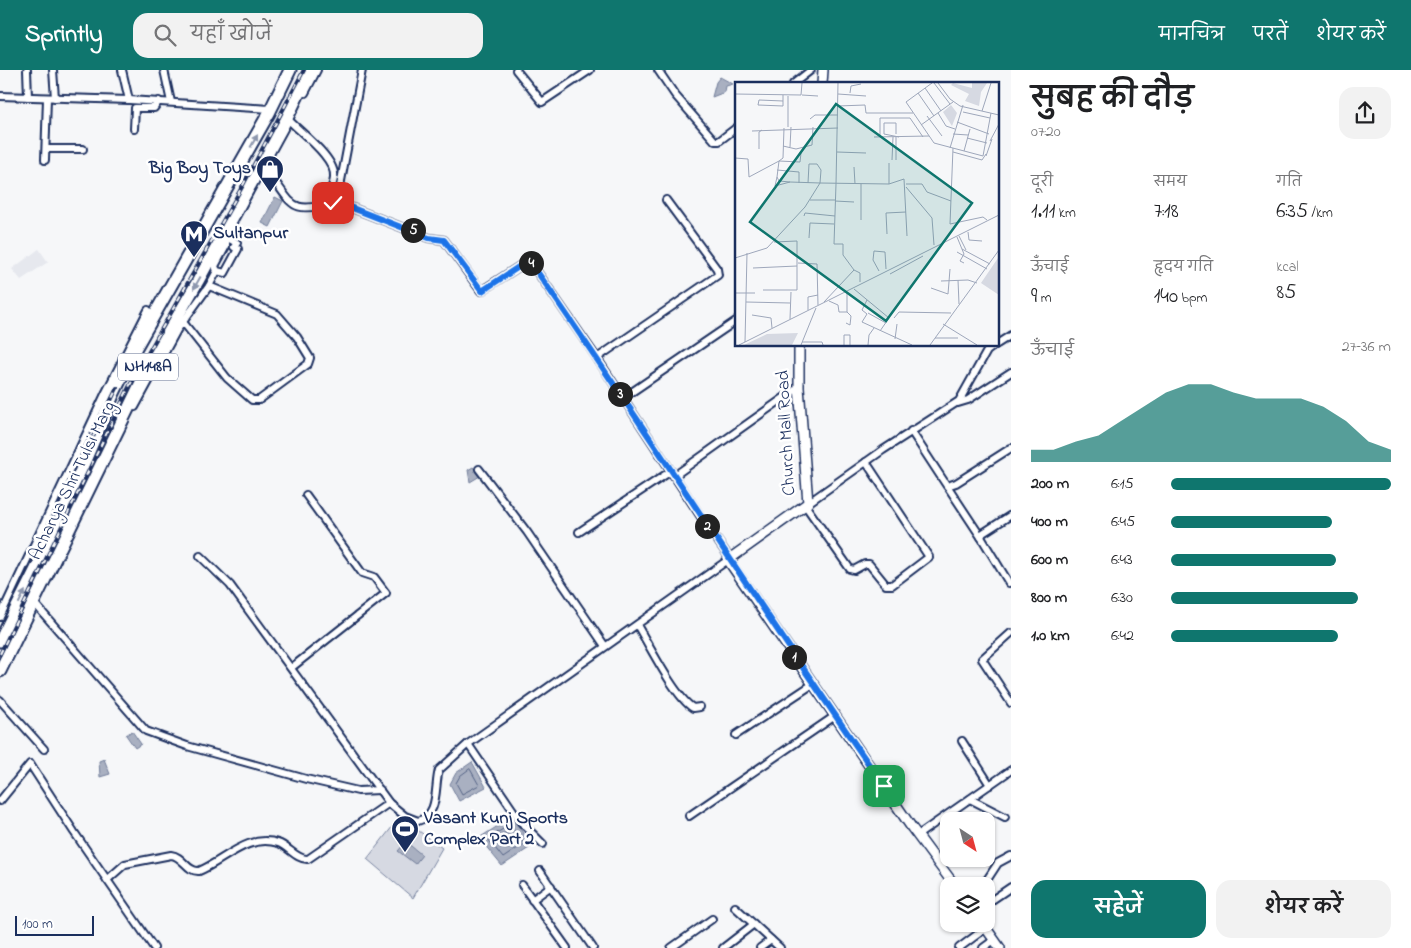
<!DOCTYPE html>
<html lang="hi">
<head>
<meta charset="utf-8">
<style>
  body { margin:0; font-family:"Indie Flower","Playpen Sans Deva",sans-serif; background:#f2f2f2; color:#202124; height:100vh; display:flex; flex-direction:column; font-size:19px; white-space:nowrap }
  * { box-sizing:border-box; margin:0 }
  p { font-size:16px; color:#757577 }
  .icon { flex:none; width:28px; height:28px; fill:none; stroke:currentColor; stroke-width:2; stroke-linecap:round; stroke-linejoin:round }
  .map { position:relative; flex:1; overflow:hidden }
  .details { display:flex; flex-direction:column; background:#fff; width:400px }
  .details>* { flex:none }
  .needle { width:32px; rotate:144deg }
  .buttons { position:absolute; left:940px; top:742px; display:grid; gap:10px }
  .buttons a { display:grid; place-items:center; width:55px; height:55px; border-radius:10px; background:#fff; box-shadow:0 1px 4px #0004; font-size:25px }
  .scale { position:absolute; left:15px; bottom:12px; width:79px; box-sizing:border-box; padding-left:5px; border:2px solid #1b2f5e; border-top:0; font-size:14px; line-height:18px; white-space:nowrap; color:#1b2f5e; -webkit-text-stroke:4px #fff; paint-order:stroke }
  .pin { position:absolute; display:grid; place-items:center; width:42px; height:42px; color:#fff; margin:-21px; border-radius:10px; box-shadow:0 2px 8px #0006 }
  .km { position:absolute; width:25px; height:25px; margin:-12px; border-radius:50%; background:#222; color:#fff; font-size:14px; line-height:25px; text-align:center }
  .round { display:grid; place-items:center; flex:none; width:52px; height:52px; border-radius:15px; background:#f2f2f2 }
  .headline { display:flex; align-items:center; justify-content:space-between; height:85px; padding:0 20px }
  h1 { font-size:28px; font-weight:600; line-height:38px }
  .metrics { display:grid; grid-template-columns:repeat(3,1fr); gap:8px; height:85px; padding:5px 20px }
  .metrics div { display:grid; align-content:center }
  .metrics b { font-size:21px; font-weight:600 }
  .metrics small { font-size:14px; font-weight:400 }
  .metrics p { font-size:14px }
  .chart { height:140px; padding:10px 20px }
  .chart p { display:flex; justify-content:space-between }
  .chart svg { width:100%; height:90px; margin-top:5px; fill:#0f766e; opacity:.7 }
  .cta { display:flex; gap:10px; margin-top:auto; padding:10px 20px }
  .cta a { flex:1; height:58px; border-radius:15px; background:#0f766e; color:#fff; font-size:20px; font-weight:600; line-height:58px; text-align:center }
  .cta a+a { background:#f2f2f2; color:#202124 }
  ul { padding:0 20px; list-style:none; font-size:16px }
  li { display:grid; grid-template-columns:80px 60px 1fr; align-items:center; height:38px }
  li i { height:12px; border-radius:6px; background:#0f766e }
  header { display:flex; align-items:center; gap:30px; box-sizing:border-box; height:70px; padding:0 25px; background:#0f766e; color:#fff }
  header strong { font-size:24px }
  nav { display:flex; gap:28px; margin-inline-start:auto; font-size:18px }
  .search { width:350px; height:45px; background:#f2f2f2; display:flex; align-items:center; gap:12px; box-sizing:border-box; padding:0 18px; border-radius:15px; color:#757577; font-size:19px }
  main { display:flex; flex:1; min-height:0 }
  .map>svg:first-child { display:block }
</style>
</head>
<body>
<header>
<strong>Sprintly</strong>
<div class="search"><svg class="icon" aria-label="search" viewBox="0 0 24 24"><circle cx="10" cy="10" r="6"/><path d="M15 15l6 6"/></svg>यहाँ खोजें</div>
<nav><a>मानचित्र</a><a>परतें</a><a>शेयर करें</a></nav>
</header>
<main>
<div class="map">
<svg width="1011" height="878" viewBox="0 0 1011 878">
  <rect width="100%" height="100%" fill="#f6f7f9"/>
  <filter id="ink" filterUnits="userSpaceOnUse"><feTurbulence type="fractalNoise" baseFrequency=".02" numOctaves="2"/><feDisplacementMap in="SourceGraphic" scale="10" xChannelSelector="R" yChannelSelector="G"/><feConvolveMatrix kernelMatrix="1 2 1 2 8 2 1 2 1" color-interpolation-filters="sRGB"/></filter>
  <g filter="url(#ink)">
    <polygon fill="#e6e8ee" points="39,179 48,192 21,210 12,199"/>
    <polygon fill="#d6d9e2" stroke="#7884a0" points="400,747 442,778 413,828 367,789"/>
    <g fill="#a9b0c1" stroke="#707c99">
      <polygon points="720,7 733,14 726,16 725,22 712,27 716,12"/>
      <polygon points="275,127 283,131 270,157 262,153"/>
      <polygon points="473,397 480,406 470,412 468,400"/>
      <polygon points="132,661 141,674 135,678 126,665"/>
      <polygon points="104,689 110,704 100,707 99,691"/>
      <polygon points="472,692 486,717 459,731 450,714 456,703"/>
      <polygon points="512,747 532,776 502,796 479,768"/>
      <polygon points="406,772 422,785 415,794 398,781"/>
    </g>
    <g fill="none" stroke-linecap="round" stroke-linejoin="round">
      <g stroke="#546386" stroke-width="1">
        <polygon points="470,699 479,715 462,724 456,713 460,706"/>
        <polygon points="510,755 524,774 503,788 488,769"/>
        <circle cx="506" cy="771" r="8"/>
      </g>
      <g stroke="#1b2f5e" stroke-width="10">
        <g id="street">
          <polyline points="27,0 28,27"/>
          <polyline points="53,0 55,28"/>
          <polyline points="122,0 129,30"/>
          <polyline points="164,0 171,32"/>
          <polyline points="362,0 337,132 429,168 444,170 481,221 529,190 597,288 701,447 729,487"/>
          <polyline points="516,0 542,32 590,0"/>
          <polyline points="658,0 675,25 715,71 719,71 736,58"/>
          <polyline points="793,14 811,0"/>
          <polyline points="305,23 317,0"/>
          <polyline points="0,26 129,30 270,39"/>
          <path d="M287 48C298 61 337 88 334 108 333 117 328 126 326 135"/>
          <polyline points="134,59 135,38 154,38 159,31"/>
          <polyline points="47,79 83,79"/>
          <polyline points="45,90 47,28"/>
          <path d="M265 99C295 133 285 146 337 132"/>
          <polyline points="217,201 215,196 226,176 226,167"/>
          <polyline points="183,252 227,308 252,330 259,330 308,294 310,288 297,267 277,244 209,216"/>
          <polyline points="997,274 1011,265"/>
          <polyline points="597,288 718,205 717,199 666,130"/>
          <polyline points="623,328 736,251"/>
          <polyline points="958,333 968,330 1011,302"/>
          <polyline points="135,337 177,260 209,216 217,201 225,203 238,179 234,177 237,173 226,167 229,161"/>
          <polyline points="911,361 947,416 956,413 1011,378"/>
          <polyline points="479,399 527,462 605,576"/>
          <polyline points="674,406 799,317"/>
          <polyline points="948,417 981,467"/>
          <polyline points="808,433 883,380 959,331 987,281 995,275"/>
          <polyline points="805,435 850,499 854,500 865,494 869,494 886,515 892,515 929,487 866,392"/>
          <polyline points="579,462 671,401"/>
          <path d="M200 486 230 515 389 733 405 746 418 751C440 745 434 716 439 700L468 674 728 490"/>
          <polyline points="1009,513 981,467 983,463 1011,445"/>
          <polyline points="36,535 146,661 187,676 306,709 358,721 380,720"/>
          <polyline points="0,547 106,322 148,240"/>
          <path d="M637 555C649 575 675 627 693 638L700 637"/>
          <polyline points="1011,563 982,589 1011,633"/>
          <polyline points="291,598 386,523 374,507 362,503 306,425"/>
          <polyline points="0,630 44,679"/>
          <polyline points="736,665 813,614"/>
          <polyline points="962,671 990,715"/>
          <polyline points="468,674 521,752 543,774"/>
          <polyline points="970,729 1005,747"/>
          <polyline points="0,731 30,694 74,762 154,878"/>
          <polyline points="689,746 835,646"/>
          <polyline points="918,765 1011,700"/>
          <polyline points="540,801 593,878"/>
          <path d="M107 810 125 794 171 785C183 786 187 802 199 801 224 791 248 763 278 773 288 776 297 790 308 789L389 733"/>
          <polyline points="522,815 567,878"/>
          <polyline points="983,816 998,793 1011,786"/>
          <polyline points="532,830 551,816"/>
          <polyline points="986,834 1011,817"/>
          <polyline points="735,837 780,878"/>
          <polyline points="671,878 712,849"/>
          <polyline points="723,878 754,854"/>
          <polyline points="760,878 771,870"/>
          <polyline points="959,878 986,858"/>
          <polyline points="983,878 994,870"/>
        </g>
      </g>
      <g stroke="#1b2f5e" stroke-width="12">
        <g id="secondary">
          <polyline points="822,14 823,0"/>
          <polyline points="799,275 799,317 808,433 728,490 912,758 955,816"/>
          <polyline points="983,854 1000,878"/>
        </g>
      </g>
      <g stroke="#1b2f5e" stroke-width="15">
        <g id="highway">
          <polyline points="0,571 56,459 113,325 136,277 269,43 290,0"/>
          <polyline points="0,601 150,294 198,211 287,48 310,0"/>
        </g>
      </g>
      <use href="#street" stroke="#fff" stroke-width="6"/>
      <use href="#secondary" stroke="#fff" stroke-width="9"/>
      <use href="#highway" stroke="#fff" stroke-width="11"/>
      <g stroke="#1b2f5e" stroke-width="4">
        <g id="rail">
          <polyline points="88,377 117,318"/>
          <polyline points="0,584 130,315 242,117 304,0"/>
        </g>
      </g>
      <use href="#rail" stroke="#fff" stroke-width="2" stroke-dasharray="5.5" stroke-linecap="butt"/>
    </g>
    <defs><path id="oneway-solid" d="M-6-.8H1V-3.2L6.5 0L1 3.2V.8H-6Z" transform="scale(1.25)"/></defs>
    <g fill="#8d97ae">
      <use href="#oneway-solid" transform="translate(254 71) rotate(-61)"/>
      <use href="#oneway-solid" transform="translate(197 213) rotate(119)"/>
      <use href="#oneway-solid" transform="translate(22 527) rotate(-63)"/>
    </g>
  </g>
  <g fill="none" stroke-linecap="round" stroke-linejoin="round" filter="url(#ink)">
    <g stroke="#fff" stroke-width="10">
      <path id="route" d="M333 133 337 132 429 168 444 170 482 221 529 190C651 365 762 542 884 716"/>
    </g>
    <use href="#route" stroke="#1a73e8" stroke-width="6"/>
  </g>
  <defs>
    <g id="shop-pin" transform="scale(1.4375)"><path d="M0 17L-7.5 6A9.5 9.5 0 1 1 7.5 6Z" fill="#1b2f5e" stroke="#fff"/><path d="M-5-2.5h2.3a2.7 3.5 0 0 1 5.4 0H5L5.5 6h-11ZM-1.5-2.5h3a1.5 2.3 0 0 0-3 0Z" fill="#fff"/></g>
    <g id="metro-pin" transform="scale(1.4375)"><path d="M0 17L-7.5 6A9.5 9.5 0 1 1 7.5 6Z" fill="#1b2f5e" stroke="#fff"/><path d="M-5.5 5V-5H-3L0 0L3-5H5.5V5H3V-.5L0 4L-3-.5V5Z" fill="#fff"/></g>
    <g id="stadium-pin" transform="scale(1.4375)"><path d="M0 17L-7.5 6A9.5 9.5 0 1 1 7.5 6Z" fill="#1b2f5e" stroke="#fff"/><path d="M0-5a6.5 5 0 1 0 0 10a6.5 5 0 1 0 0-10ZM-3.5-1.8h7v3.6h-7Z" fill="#fff"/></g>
  </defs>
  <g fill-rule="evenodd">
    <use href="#shop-pin" x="270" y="99"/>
    <use href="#metro-pin" x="194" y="164"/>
    <use href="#stadium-pin" x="405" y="759"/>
  </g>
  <g text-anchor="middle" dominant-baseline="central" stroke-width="5" stroke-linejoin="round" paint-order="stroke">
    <rect fill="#fff" stroke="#5f6d8e" stroke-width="1" x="118" y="283.5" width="60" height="27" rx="4"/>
    <g font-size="16" font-weight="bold" fill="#1b2f5e">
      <text x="148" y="297">NH148A</text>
    </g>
    <g font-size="18" font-weight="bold" fill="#1b2f5e" stroke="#fff" text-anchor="start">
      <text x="251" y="99" text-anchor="end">Big Boy Toys</text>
      <text x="213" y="164">Sultanpur</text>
      <text x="424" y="749">Vasant Kunj Sports<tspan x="424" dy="21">Complex Part 2</tspan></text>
    </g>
    <g font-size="18" fill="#1b2f5e" stroke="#fff">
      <text transform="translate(787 363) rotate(-93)">Church Mall Road</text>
      <text transform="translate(73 411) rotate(-64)">Acharya Shri Tulsi Marg</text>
    </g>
  </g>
  <g transform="translate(735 12)">
    <rect width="264" height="264" fill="#f6f7f9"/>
    <path d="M218 1 237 6V1H252L246 10 244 24 230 19 234 12 216 3ZM216 23 222 31 217 44 208 30ZM263 176 264 179V213L246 201ZM63 251 57 263H9L32 252Z" fill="#d6d9e2"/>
    <path fill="none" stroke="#9ea7bb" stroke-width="1" d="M197 1 171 20 199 61 248 74 256 31M199 1 215 22M203 1 215 17 225 24 264 33M190 6 206 29M115 11 116 4 126 2M183 11 199 34M0 12 66 13 67 1M103 12 131 14M48 13V24L23 23 24 18 48 19M67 13 83 14M103 24 130 23 131 31H178M247 29 256 1M228 30 255 36M203 31 211 44 220 47M192 34 207 54M145 36H175L188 55M75 37 80 33H103M222 40 254 52M186 43 218 20M53 45V14M17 49 103 46M161 52V41H149V52L164 55M218 52 233 53M139 55 194 54M145 55V36M232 56 252 61M255 59 264 42M48 64 61 67 77 63 78 45M55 65 56 45M215 66 228 23M218 66 215 142 248 135 252 138M24 67V50L27 48M229 69 235 47M102 70 131 71M218 70 247 78 251 72M251 74 257 57M0 76 13 77 14 95 44 79 48 76 49 46M157 78 158 55M161 78V55M154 81V102M119 85 120 102M42 88 64 90V101M42 95 40 104 55 100 85 101M55 100 44 99 42 95 44 79 65 80 66 71M73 101 74 82H82L86 88 85 101M101 102 103 1M171 102H187L192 110 216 119M171 105 197 136 199 163M75 118H100M100 119 119 120M69 134 70 131 100 134M126 138V102M233 150 234 158 247 159M152 152 151 131 171 130M224 154 231 168M222 155 229 172 225 179 229 181M74 156 75 141 99 142M227 167 255 182M222 170 252 187M0 176 32 166 70 125 85 101 154 102 169 97 172 154M63 181 82 182 83 223M18 186 62 184M119 188 125 191V200M144 189 138 178 139 169 150 170 151 187M155 192 188 174M223 198 224 222M206 199 233 198 242 201M196 206 213 212 215 187M119 207 154 236 145 249M28 208H62V159L39 160M0 211H20M132 218 127 228 132 232 127 240 177 263M94 219 103 223 104 230H112M11 220 55 221M89 220 119 188 108 173V162H99L101 102M73 228V215L83 213M133 231 151 241M17 233 36 236 37 246M159 236 164 230 216 231M55 237 56 210M111 241 115 243 116 234 112 230V211M208 242 242 263M200 256H223M160 257 162 242M10 260 12 171M67 260H87L88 263M4 263 264 133M66 263 81 226M109 263V253H115V263M133 263 134 253 139 246M195 263 264 168"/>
    <path fill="#0f766e" fill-opacity="0.15" stroke="#0f766e" stroke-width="2.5" d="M101 22 237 121 151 239 15 140Z"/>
    <rect width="264" height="264" fill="none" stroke="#1b2f5e" stroke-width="2.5"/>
  </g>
</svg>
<div class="buttons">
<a><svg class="needle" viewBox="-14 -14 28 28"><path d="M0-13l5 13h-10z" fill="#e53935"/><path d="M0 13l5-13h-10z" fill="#757577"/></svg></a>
<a><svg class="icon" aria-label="layers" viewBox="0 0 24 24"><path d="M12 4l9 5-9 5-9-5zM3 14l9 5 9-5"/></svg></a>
</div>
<div class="scale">100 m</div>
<div class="pin" style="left:884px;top:716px;background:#1e9e55"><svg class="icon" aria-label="arrive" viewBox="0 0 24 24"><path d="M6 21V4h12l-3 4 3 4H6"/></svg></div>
<div class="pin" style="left:333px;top:133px;background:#d93025"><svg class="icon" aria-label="check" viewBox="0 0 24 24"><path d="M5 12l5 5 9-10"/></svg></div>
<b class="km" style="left:794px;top:587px">1</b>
<b class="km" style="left:707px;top:456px">2</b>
<b class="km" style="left:620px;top:324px">3</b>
<b class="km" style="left:531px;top:193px">4</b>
<b class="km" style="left:413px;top:160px">5</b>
</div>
<section class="details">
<div class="headline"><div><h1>सुबह की दौड़</h1><p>07:20</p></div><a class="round"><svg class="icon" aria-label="share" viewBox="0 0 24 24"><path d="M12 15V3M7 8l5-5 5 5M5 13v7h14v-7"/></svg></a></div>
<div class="metrics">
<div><p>दूरी</p><b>1.11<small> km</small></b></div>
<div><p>समय</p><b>7:18</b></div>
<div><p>गति</p><b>6:35<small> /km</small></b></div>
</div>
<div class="metrics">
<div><p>ऊँचाई</p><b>9<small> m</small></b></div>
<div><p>हृदय गति</p><b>140<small> bpm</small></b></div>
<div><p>kcal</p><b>85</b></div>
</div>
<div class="chart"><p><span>ऊँचाई</span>27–36 m</p>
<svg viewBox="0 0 160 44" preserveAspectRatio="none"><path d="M0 44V38L10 38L20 34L30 31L40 24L50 17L60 10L70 6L80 6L90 10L100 13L110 13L120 13L130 17L140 24L150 34L160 38V44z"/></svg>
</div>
<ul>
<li><b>200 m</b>6:15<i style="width:100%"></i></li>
<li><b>400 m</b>6:45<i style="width:73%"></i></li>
<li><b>600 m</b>6:43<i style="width:75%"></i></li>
<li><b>800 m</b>6:30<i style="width:85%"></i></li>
<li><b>1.0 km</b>6:42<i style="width:76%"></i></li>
</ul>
<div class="cta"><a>सहेजें</a><a>शेयर करें</a></div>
</section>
</main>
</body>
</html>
